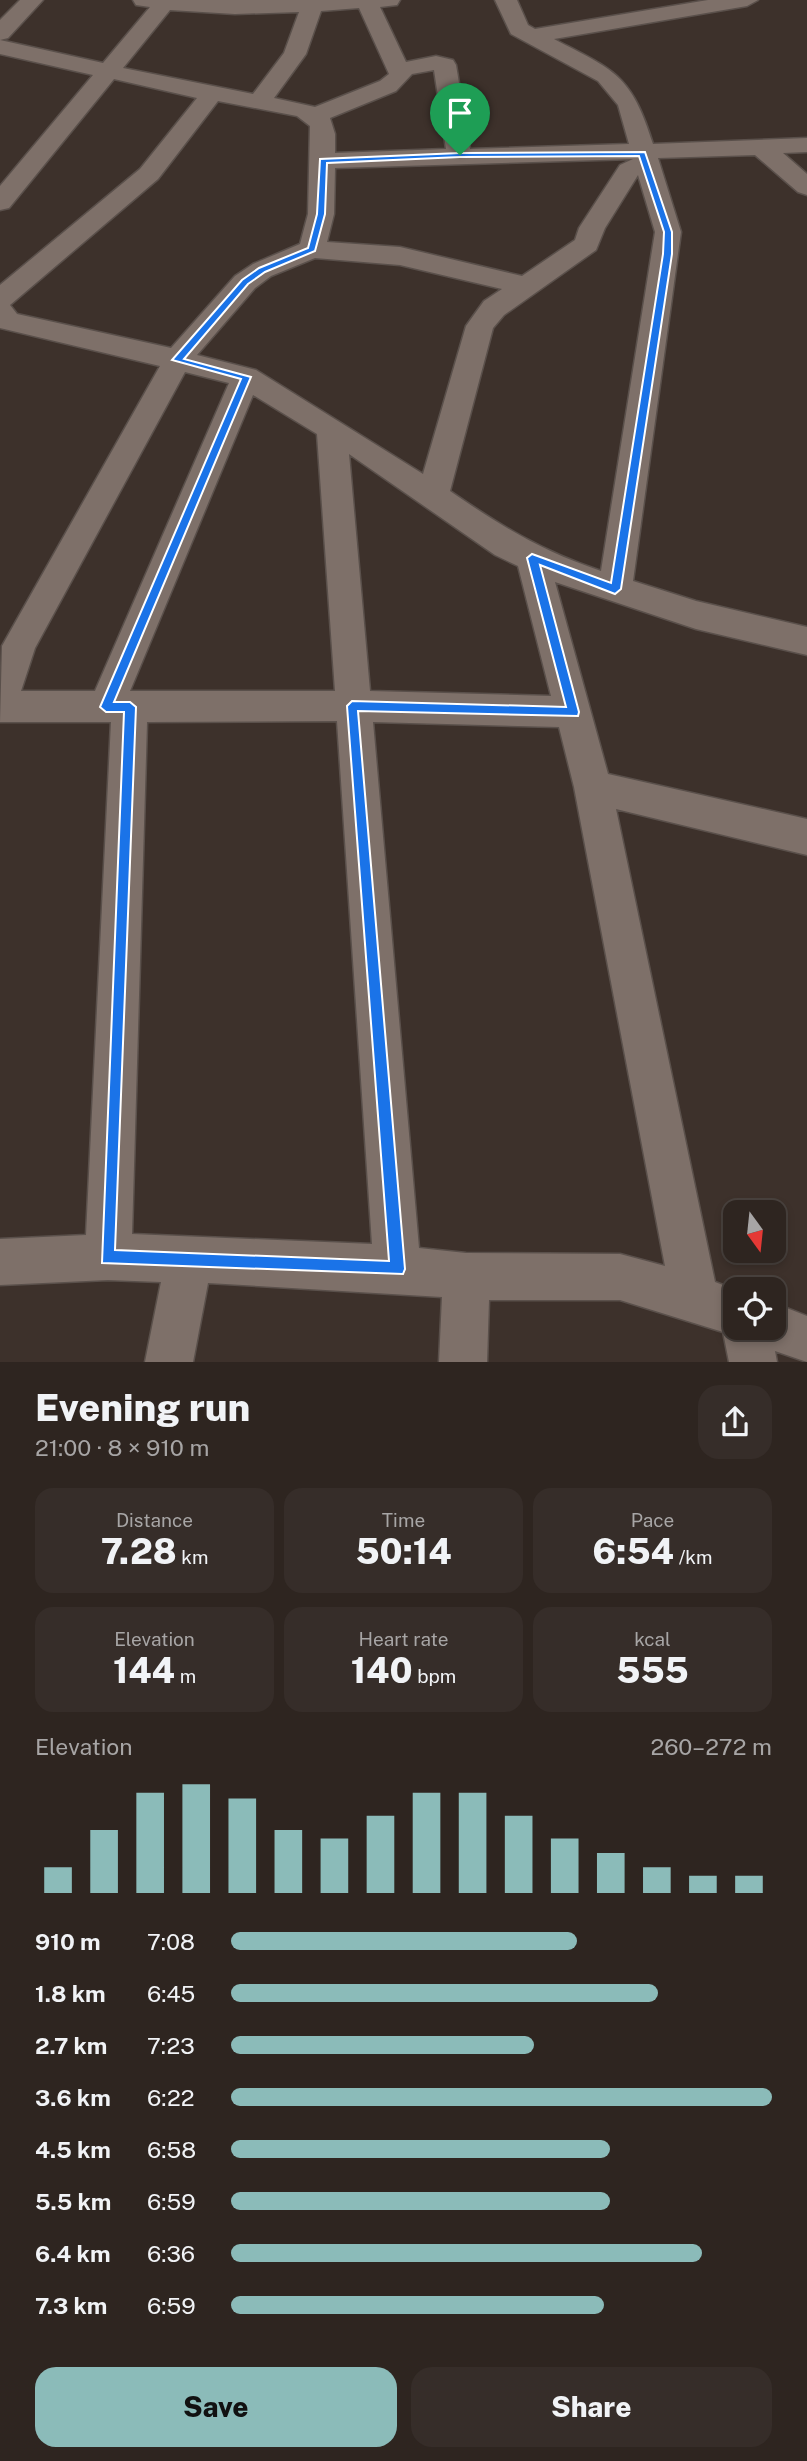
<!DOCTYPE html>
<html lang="en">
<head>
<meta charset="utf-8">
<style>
  body { margin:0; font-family:"Public Sans",sans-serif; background:#362d29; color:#f1f3f6; height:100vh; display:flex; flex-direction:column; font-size:26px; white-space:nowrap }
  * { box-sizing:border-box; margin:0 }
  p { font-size:23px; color:#a7a5a5 }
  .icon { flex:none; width:38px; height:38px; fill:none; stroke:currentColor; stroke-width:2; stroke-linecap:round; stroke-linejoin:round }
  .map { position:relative; height:1362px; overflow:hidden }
  .panel { display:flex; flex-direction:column; background:#2e2520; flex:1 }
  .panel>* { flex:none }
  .needle { width:46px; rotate:165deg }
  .tools { position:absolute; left:723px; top:1200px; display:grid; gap:14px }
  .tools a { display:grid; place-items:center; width:63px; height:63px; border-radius:14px; background:#2e2520; box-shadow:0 4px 10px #0003,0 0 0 2px #49423e; font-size:35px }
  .pin { position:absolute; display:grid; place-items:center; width:60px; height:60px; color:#fff; margin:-72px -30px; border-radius:50% 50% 50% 0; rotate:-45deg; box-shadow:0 0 7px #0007 }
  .pin .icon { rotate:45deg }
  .round { display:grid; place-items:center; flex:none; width:74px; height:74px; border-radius:21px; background:#362d29 }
  .headline { display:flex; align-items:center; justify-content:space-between; height:119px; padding:0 35px }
  h1 { font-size:38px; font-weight:800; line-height:52px }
  .figures { display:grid; grid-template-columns:repeat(3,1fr); gap:10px; height:119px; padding:7px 35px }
  .figures div { display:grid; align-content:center; border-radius:18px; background:#362d29; text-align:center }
  .figures b { font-size:35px; font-weight:800 }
  .figures small { font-size:19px; font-weight:400 }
  .figures p { font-size:19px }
  .chart { height:196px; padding:14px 35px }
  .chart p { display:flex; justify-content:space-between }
  .chart svg { width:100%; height:126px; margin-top:7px; stroke:#8bbbb9; stroke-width:6 }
  .primary-button { display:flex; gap:14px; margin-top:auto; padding:14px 35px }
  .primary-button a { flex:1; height:80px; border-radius:21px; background:#8bbbb9; color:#111; font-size:28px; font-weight:800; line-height:80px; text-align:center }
  .primary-button a+a { background:#362d29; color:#f1f3f6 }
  ul { padding:0 35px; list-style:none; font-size:23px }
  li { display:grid; grid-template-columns:112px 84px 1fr; align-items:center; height:52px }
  li i { height:18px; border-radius:9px; background:#8bbbb9 }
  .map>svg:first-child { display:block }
</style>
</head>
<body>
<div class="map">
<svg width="807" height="1362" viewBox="0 0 807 1362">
  <rect width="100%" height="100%" fill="#3d312b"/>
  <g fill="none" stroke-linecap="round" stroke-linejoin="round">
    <g stroke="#5a504b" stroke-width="3">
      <g id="street">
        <polygon points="20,0 43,0 8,38 0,40 0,20"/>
        <path d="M133 0H400L397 5 380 7 406 62 436 56 453 60 456 65 470 149 629 144 618 105 598 81 511 34 495 0H517L528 25 535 29 708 0H758L747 6 554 39C615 71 631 74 653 144L807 138V152L783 153 807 174V195L798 192 755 155 658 158 681 232 633 581 696 601 807 627V655L696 629 555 582 608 774 807 819V855L616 809 715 1282 736 1290 735 1328H774V1303L807 1316V1362L775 1351 777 1362H729L723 1332 620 1300H489L487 1362H439L442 1297 208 1283 193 1362H145L161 1282 108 1280 0 1285V1239L86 1235 111 722H0L2 646 160 366 0 328V285L140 169 197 98 114 79 9 208 0 210V186L93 75 0 54V40L103 63 150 7 136 5ZM359 8 389 74 380 81 315 107 274 98 306 54 321 11ZM170 10 235 14 299 12 284 53 253 94 123 68ZM434 70 446 149 335 153V134L330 118 396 91 412 74ZM218 101 297 116 310 126 308 214 300 244 253 264 235 276 171 348 17 314 10 305 158 179ZM633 159 620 165 579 228 575 240 522 276 400 247 327 242 334 214 335 168ZM638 175 655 232 601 571C541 551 501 526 450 491L493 328 504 315 596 250 605 228ZM315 258 400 265 502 289 484 301 466 326 423 474 256 370 197 355 255 288 271 276ZM185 372 229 383 95 691H21L35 648ZM253 395 317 434 335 691H130ZM349 454 495 555 518 566 551 696 370 691ZM337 721 372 1244 132 1234 147 722ZM373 722 559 727 574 787 665 1266 620 1254 466 1253 419 1248Z"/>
      </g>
    </g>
    <use href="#street" fill="#7e7069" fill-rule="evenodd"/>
  </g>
  <path fill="#1a73e8" stroke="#fff" stroke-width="2" fill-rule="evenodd" d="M645 152 672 232V254L621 589 615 594 540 565 579 712 578 716 358 711 405 1269 403 1274 102 1263 124 712H106L100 707 241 379 172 360 242 280 259 268 308 248 317 214 320 159 460 153ZM639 156 664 232 663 254 611 583 532 554 527 558 566 707 352 701 347 706 389 1261 115 1250 136 707 130 702H114L251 377 184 359 248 284 265 272 315 251 325 214 327 163 460 157Z"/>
</svg>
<div class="tools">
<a><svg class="needle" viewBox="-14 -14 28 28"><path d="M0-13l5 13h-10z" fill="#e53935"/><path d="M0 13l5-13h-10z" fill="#a7a5a5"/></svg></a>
<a><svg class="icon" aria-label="locate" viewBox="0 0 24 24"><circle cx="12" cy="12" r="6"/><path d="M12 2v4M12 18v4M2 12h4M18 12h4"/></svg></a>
</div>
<div class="pin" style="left:460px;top:155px;background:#1e9e55"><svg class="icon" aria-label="arrive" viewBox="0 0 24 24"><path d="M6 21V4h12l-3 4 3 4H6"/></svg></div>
</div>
<section class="panel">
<div class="headline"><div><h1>Evening run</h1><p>21:00 · 8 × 910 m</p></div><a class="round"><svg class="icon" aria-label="share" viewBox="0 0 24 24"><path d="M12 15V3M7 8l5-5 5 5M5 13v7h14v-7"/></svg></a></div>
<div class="figures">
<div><p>Distance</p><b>7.28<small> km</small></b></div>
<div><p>Time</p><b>50:14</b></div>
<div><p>Pace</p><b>6:54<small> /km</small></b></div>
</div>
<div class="figures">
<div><p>Elevation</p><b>144<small> m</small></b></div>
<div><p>Heart rate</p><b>140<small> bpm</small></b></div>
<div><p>kcal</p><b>555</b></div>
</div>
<div class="chart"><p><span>Elevation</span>260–272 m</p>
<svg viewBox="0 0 160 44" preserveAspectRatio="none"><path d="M5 44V35M15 44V22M25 44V9M35 44V6M45 44V11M55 44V22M65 44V25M75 44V17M85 44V9M95 44V9M105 44V17M115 44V25M125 44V30M135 44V35M145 44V38M155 44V38"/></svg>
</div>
<ul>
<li><b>910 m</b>7:08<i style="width:64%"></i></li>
<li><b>1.8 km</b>6:45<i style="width:79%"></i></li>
<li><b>2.7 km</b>7:23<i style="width:56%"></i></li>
<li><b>3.6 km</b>6:22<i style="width:100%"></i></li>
<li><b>4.5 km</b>6:58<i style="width:70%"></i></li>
<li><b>5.5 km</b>6:59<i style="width:70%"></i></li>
<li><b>6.4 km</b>6:36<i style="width:87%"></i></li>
<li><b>7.3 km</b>6:59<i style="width:69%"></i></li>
</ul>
<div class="primary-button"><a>Save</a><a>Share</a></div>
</section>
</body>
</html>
